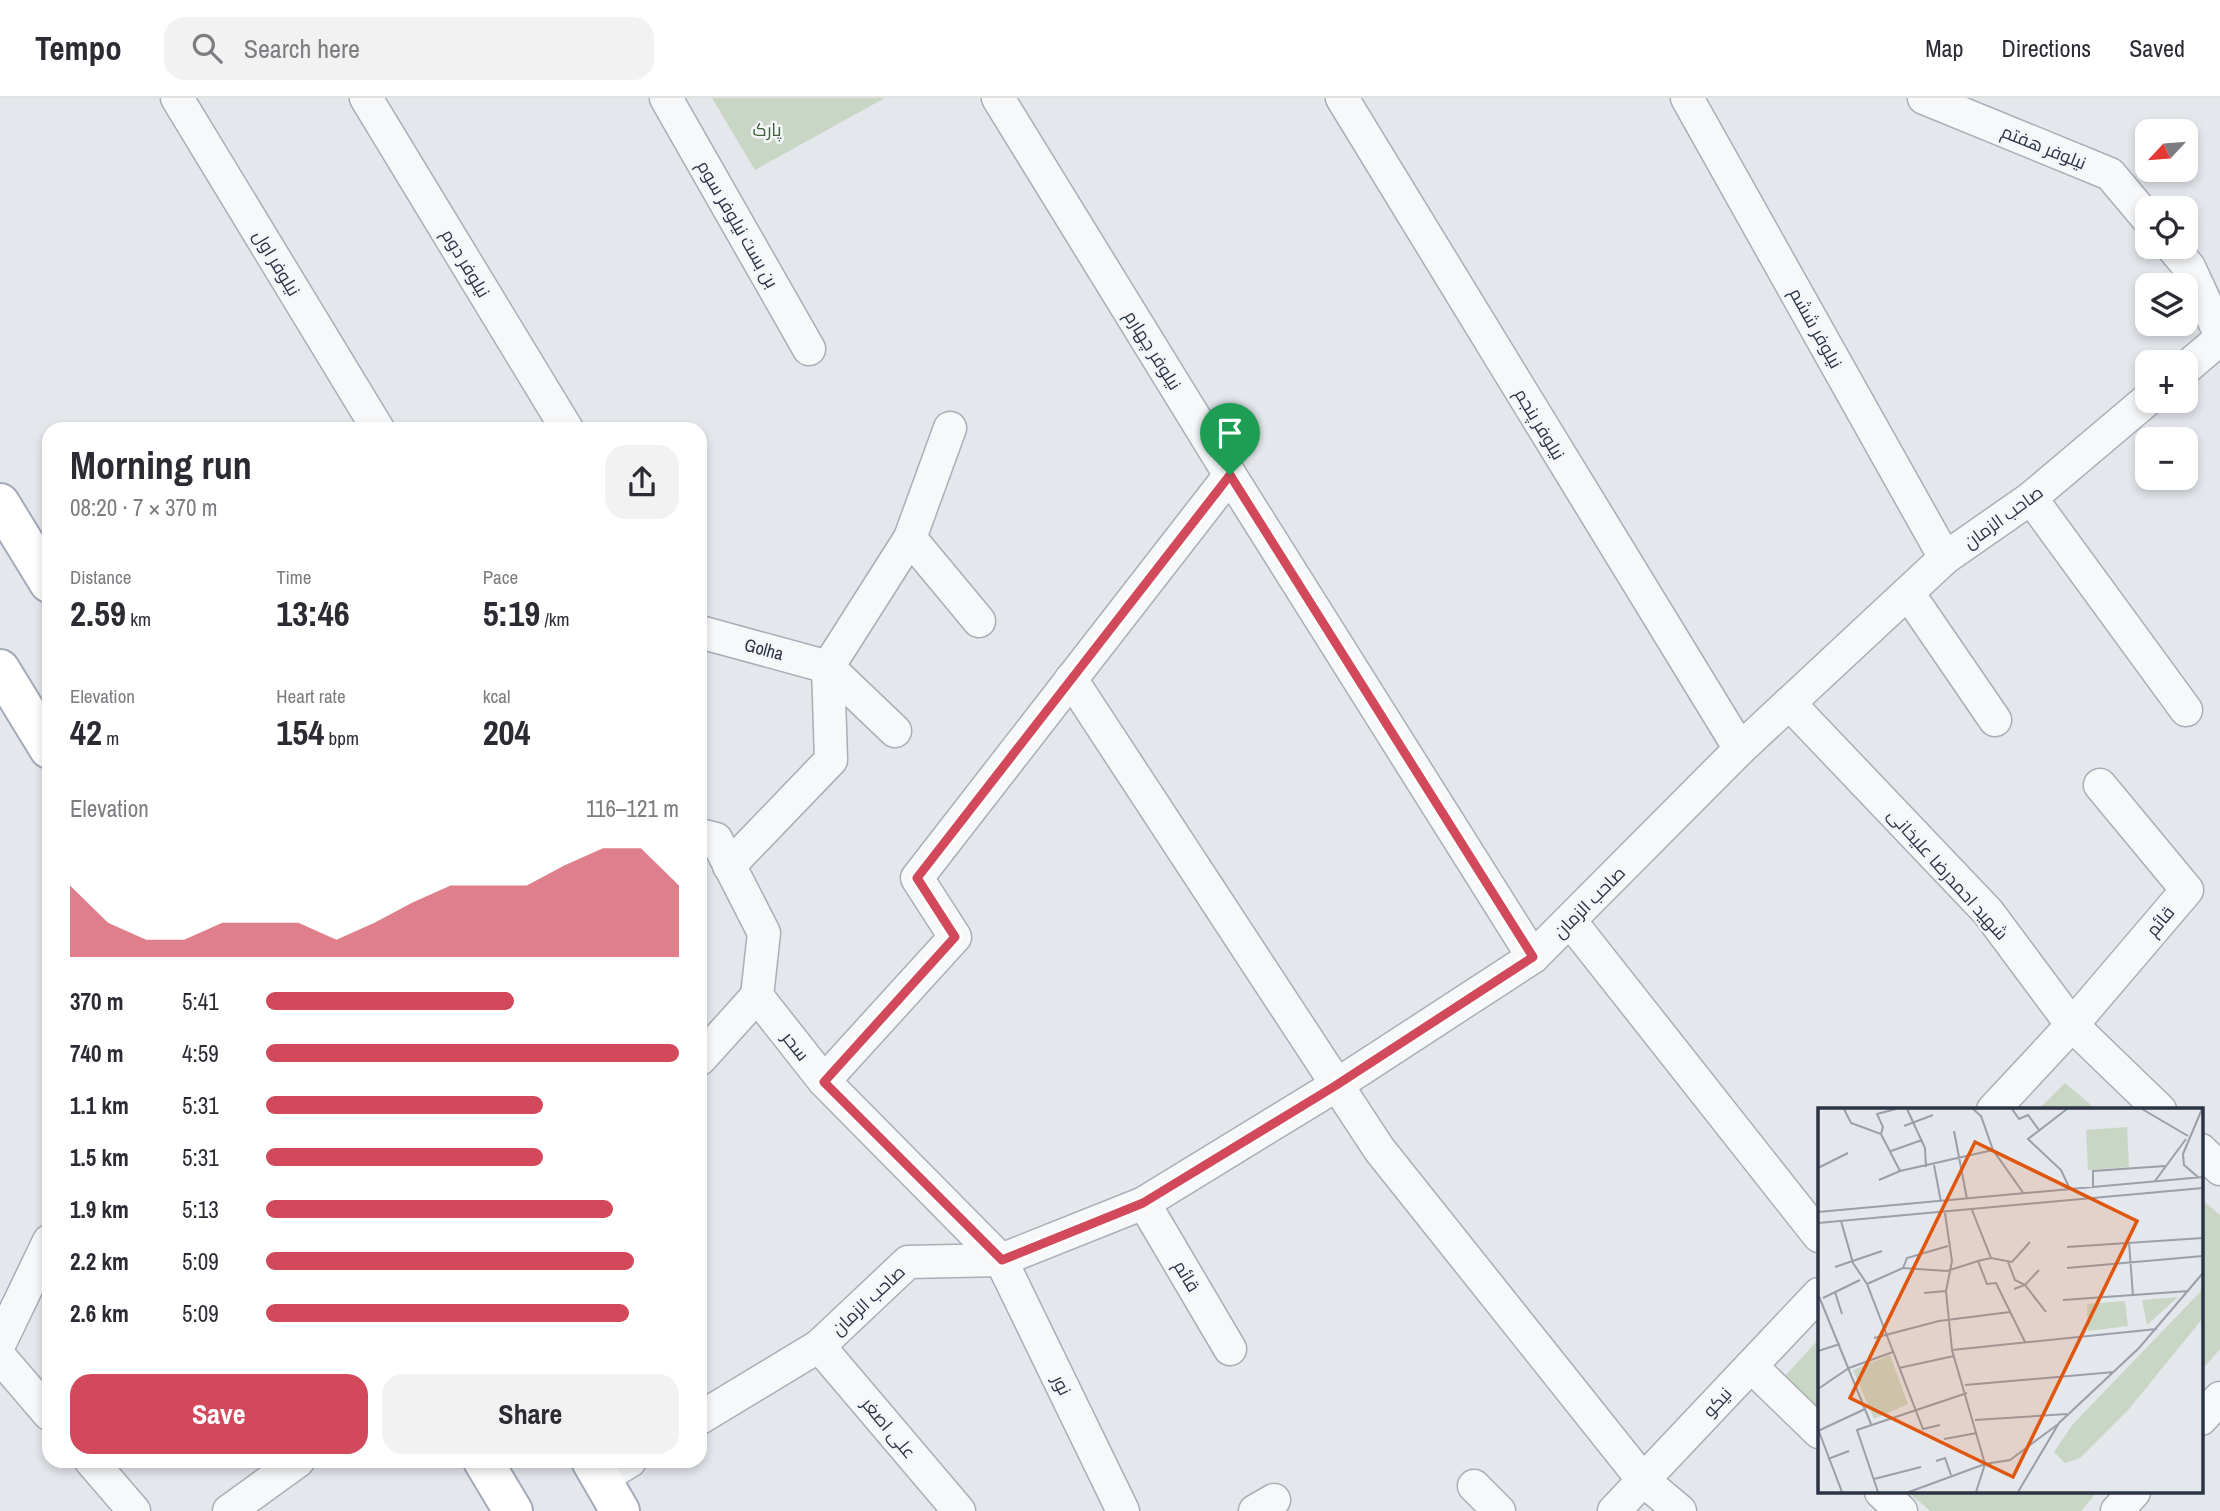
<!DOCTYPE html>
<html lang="en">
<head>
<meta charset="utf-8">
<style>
  body { margin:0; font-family:"Archivo Narrow",Cairo,sans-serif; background:#f2f2f3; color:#2b2b33; height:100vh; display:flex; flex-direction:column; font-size:26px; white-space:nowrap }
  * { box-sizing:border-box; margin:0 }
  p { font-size:23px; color:#7c7c81 }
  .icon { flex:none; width:38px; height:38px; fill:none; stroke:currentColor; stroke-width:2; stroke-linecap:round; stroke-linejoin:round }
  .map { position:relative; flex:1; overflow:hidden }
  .sheet { position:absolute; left:42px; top:324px; width:665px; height:1046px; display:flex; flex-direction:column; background:#fff; border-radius:21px; box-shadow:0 4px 10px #0003 }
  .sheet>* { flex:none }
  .needle { width:46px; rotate:244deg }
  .tools { position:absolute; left:2135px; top:21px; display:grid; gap:14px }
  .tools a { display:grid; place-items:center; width:63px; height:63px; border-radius:14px; background:#fff; box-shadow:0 4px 10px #0003; font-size:35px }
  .pin { position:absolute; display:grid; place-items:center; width:60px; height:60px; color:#fff; margin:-72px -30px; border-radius:50% 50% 50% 0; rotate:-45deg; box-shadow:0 0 7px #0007 }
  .pin .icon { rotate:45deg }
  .round { display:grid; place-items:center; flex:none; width:74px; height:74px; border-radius:21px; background:#f2f2f3 }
  .overview { display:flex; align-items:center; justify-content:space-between; height:119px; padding:0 28px }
  h1 { font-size:38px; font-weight:800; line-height:52px }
  .metrics { display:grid; grid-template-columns:repeat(3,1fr); gap:10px; height:119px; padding:7px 28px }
  .metrics div { display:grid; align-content:center }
  .metrics b { font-size:35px; font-weight:800 }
  .metrics small { font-size:19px; font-weight:400 }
  .metrics p { font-size:19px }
  .chart { height:196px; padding:14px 28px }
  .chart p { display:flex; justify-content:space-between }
  .chart svg { width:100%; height:126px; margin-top:7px; fill:#d1495b; opacity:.7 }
  .primary-button { display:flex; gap:14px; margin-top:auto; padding:14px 28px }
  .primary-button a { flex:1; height:80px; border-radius:21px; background:#d1495b; color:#fff; font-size:28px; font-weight:800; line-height:80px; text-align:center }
  .primary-button a+a { background:#f2f2f3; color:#2b2b33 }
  ul { padding:0 28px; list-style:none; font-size:23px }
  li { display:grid; grid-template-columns:112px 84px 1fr; align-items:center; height:52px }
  li i { height:18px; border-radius:9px; background:#d1495b }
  header { display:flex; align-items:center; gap:42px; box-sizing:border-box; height:98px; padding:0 35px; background:#fff; border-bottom:2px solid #e1e1e2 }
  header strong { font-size:33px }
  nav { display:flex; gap:38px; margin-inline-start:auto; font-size:24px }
  .search { width:490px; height:63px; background:#f2f2f3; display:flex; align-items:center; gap:18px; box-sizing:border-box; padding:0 24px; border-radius:21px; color:#7c7c81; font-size:26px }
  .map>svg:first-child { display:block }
</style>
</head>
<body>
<header>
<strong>Tempo</strong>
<div class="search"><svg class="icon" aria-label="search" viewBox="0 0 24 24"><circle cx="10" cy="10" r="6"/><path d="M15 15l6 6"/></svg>Search here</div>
<nav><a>Map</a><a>Directions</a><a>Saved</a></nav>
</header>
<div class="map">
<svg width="2220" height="1413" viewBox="0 0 2220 1413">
  <rect width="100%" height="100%" fill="#e4e7ec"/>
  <g fill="#c9d6c5">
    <polygon points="712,0 885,0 755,72"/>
    <polygon points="2065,985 2097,1012 2038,1012"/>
    <polygon points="2201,1101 2220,1117 2220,1251 2201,1273"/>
    <polygon points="1819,1241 1819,1313 1783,1280"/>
    <polygon points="1908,1394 2097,1394 2081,1413 1930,1413"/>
  </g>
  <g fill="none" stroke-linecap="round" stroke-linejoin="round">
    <g stroke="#a9aeb7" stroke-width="35">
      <g id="minor">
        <polyline points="177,0 378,331"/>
        <polyline points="366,0 567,331"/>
        <polyline points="666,0 809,251"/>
        <polyline points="998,0 1230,377 1533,859"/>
        <polyline points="1342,0 1740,651"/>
        <polyline points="1687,0 1945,460"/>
        <polyline points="1924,0 2110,76 2147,120"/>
        <polyline points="2172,149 2189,169 2220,236"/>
        <polyline points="2186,270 2220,241"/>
        <polyline points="2031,400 2186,612"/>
        <polyline points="910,440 979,523"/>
        <polyline points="1908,495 1995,622"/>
        <polyline points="700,534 828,569 895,633"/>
        <polyline points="1071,581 1379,1051 1643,1382 1680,1413"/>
        <polyline points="1789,605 1988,814 2072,927 2160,1012"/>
        <polyline points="700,737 716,741 764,835 757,898"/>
        <polyline points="729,768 831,662 828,569 910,440 950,330"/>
        <polyline points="1571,824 1819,1138"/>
        <polyline points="700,961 757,898 824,983 955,839 917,780 1230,377"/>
        <polyline points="824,983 1001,1162 1123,1413"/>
        <polyline points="1993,1012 2072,927 2187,792 2100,687"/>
        <polyline points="2201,1052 2220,1071"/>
        <polyline points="1144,1105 1230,1251"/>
        <polyline points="0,1245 49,1143"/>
        <polyline points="819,1248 959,1413"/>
        <polyline points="0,1259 49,1316"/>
        <polyline points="1751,1268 1819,1334"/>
        <polyline points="700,1320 819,1248 908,1164 1001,1162 1144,1105 1335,988 1533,859 1740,651 1945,460 2031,400 2147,302"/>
        <polyline points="2201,1321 2220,1300"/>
        <polyline points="91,1363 134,1413"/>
        <polyline points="601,1381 630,1363"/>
        <polyline points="1474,1388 1499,1413"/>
        <polyline points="1881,1394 1901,1413"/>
        <polyline points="229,1413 298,1363"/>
        <polyline points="1255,1413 1274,1402"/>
        <polyline points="1614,1413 1819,1196"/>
        <polyline points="2117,1413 2134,1394"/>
      </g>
    </g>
    <g stroke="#a3abb8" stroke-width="42">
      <g id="primary">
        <polyline points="0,405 49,485"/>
        <polyline points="0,571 49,651"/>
        <polyline points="483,1363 513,1413"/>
        <polyline points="591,1363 620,1413"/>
      </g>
    </g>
    <use href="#minor" stroke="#f7f8fa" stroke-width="32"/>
    <use href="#primary" stroke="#fff" stroke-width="38"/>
  </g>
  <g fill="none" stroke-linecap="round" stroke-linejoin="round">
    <g stroke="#fff" stroke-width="14">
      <polygon id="route" points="1230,377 1533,859 1335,988 1143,1105 1002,1162 824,984 955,839 917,780"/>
    </g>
    <use href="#route" stroke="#d1495b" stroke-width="9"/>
  </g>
  <g text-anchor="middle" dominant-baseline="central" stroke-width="5" stroke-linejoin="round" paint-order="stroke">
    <g font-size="18" fill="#3f6138" stroke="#f4f6f9">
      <text x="767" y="31">پارک</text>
    </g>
    <g font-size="18" fill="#2b3445" stroke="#f4f6f9">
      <text transform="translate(2044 49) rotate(22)">نیلوفر هفتم</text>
      <text transform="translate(738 126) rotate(60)">بن بست نیلوفر سوم</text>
      <text transform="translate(277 165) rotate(59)">نیلوفر اول</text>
      <text transform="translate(466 165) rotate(59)">نیلوفر دوم</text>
      <text transform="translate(1816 230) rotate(61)">نیلوفر ششم</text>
      <text transform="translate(1153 252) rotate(58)">نیلوفر چهارم</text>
      <text transform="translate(1540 326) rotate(59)">نیلوفر پنجم</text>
      <text transform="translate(2003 419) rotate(-36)">صاحب الزمان</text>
      <text transform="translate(764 551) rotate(15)">Golha</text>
      <text transform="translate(1948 776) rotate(48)">شهید احمدرضا علیخانی</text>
      <text transform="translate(1589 804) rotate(-45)">صاحب الزمان</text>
      <text transform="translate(2160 823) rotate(-50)">قائم</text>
      <text transform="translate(796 948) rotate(52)">سحر</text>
      <text transform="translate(1187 1178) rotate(59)">قائم</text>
      <text transform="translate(868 1202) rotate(-43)">صاحب الزمان</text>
      <text transform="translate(1062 1287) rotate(64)">نور</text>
      <text transform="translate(1717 1304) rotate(-47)">نیکو</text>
      <text transform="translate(889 1330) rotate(50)">علی اصغر</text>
    </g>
  </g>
  <g transform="translate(1818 1010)">
    <rect width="385" height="385" fill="#e4e7ec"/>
    <path d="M309 19 311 59 270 62 268 22ZM385 181V210L311 301 262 350 247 355 236 344 255 316ZM360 189 329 217 324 192ZM307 193 310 218 270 223 269 196ZM72 247 90 296 56 311 35 262Z" fill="#c9d6c5"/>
    <path fill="none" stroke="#9a9fa9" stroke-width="2" d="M26 1 33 15 63 26 82 63M89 1 107 40 108 59M155 1 163 8 175 42 206 86M194 1 201 11 210 7 221 22M249 1 210 31 243 62 252 81M324 1 370 28M86 18 115 7M136 23 149 91M63 26 65 19 59 6 78 1M73 43 104 32M116 57 123 94M0 60 30 45M380 69 366 57 365 46 384 1M61 72 82 63 175 42M337 73 368 31M275 79V63L347 58M154 102 173 150 160 153 169 176 178 175 207 234M0 104 385 69M127 105 134 153 128 183 134 242 167 356 158 384M23 113 35 155 49 176 105 321 122 317M0 115 385 80M311 134 315 188M249 139 385 130M173 150 194 154 212 134M190 154 197 172 207 177 228 204M17 159 64 143M85 160 129 163 160 153M85 160 89 150 130 138M249 160 385 148M49 176 85 160M196 181 207 177 221 162M17 184 24 206M106 185 128 183M0 186 53 316M5 190 42 172M245 192 371 183M56 230 121 213 192 204M134 242 339 221M0 243 22 236M81 260 136 248M147 277 296 264M0 281 31 260 75 244M157 312 249 306M0 321 24 384M0 323 47 301M126 331 159 325M10 351 31 343M118 353 127 350 133 367M56 371 103 359M60 384 39 322 149 285M91 384 167 356 192 352 239 317M200 384 241 315 321 240 385 165"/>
    <path fill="#df570f" fill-opacity="0.15" stroke="#df570f" stroke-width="3.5" d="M157 34 319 113 195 369 32 290Z"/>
    <rect width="385" height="385" fill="none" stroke="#2b3445" stroke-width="3.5"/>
  </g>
</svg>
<div class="tools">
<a><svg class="needle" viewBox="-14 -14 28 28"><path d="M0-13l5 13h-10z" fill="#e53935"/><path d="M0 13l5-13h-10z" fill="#7c7c81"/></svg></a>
<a><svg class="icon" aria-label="locate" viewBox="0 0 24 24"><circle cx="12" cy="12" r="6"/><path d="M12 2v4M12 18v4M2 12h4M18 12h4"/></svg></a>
<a><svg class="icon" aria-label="layers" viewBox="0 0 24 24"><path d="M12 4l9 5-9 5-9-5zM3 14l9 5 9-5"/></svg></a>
<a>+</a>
<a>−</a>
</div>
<div class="pin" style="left:1230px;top:377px;background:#1e9e55"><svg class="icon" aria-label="arrive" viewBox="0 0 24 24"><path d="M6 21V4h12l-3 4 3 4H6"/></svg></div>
<section class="sheet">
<div class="overview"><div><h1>Morning run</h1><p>08:20 · 7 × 370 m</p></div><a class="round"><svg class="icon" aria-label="share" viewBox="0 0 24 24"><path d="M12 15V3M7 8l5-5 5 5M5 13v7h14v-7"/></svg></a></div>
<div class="metrics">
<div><p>Distance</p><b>2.59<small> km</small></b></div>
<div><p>Time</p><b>13:46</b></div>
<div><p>Pace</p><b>5:19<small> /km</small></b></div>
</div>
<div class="metrics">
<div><p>Elevation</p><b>42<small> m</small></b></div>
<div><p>Heart rate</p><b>154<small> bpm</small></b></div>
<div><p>kcal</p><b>204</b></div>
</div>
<div class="chart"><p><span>Elevation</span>116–121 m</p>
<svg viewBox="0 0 160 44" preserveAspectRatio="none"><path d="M0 44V19L10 32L20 38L30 38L40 32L50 32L60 32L70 38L80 32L90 25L100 19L110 19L120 19L130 12L140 6L150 6L160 19V44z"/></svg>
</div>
<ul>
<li><b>370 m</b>5:41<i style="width:60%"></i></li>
<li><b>740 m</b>4:59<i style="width:100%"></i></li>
<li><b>1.1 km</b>5:31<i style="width:67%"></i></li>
<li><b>1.5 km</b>5:31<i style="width:67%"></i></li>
<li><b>1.9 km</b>5:13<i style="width:84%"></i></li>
<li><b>2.2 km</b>5:09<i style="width:89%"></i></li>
<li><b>2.6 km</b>5:09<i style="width:88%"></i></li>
</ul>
<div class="primary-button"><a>Save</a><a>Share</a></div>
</section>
</div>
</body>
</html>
